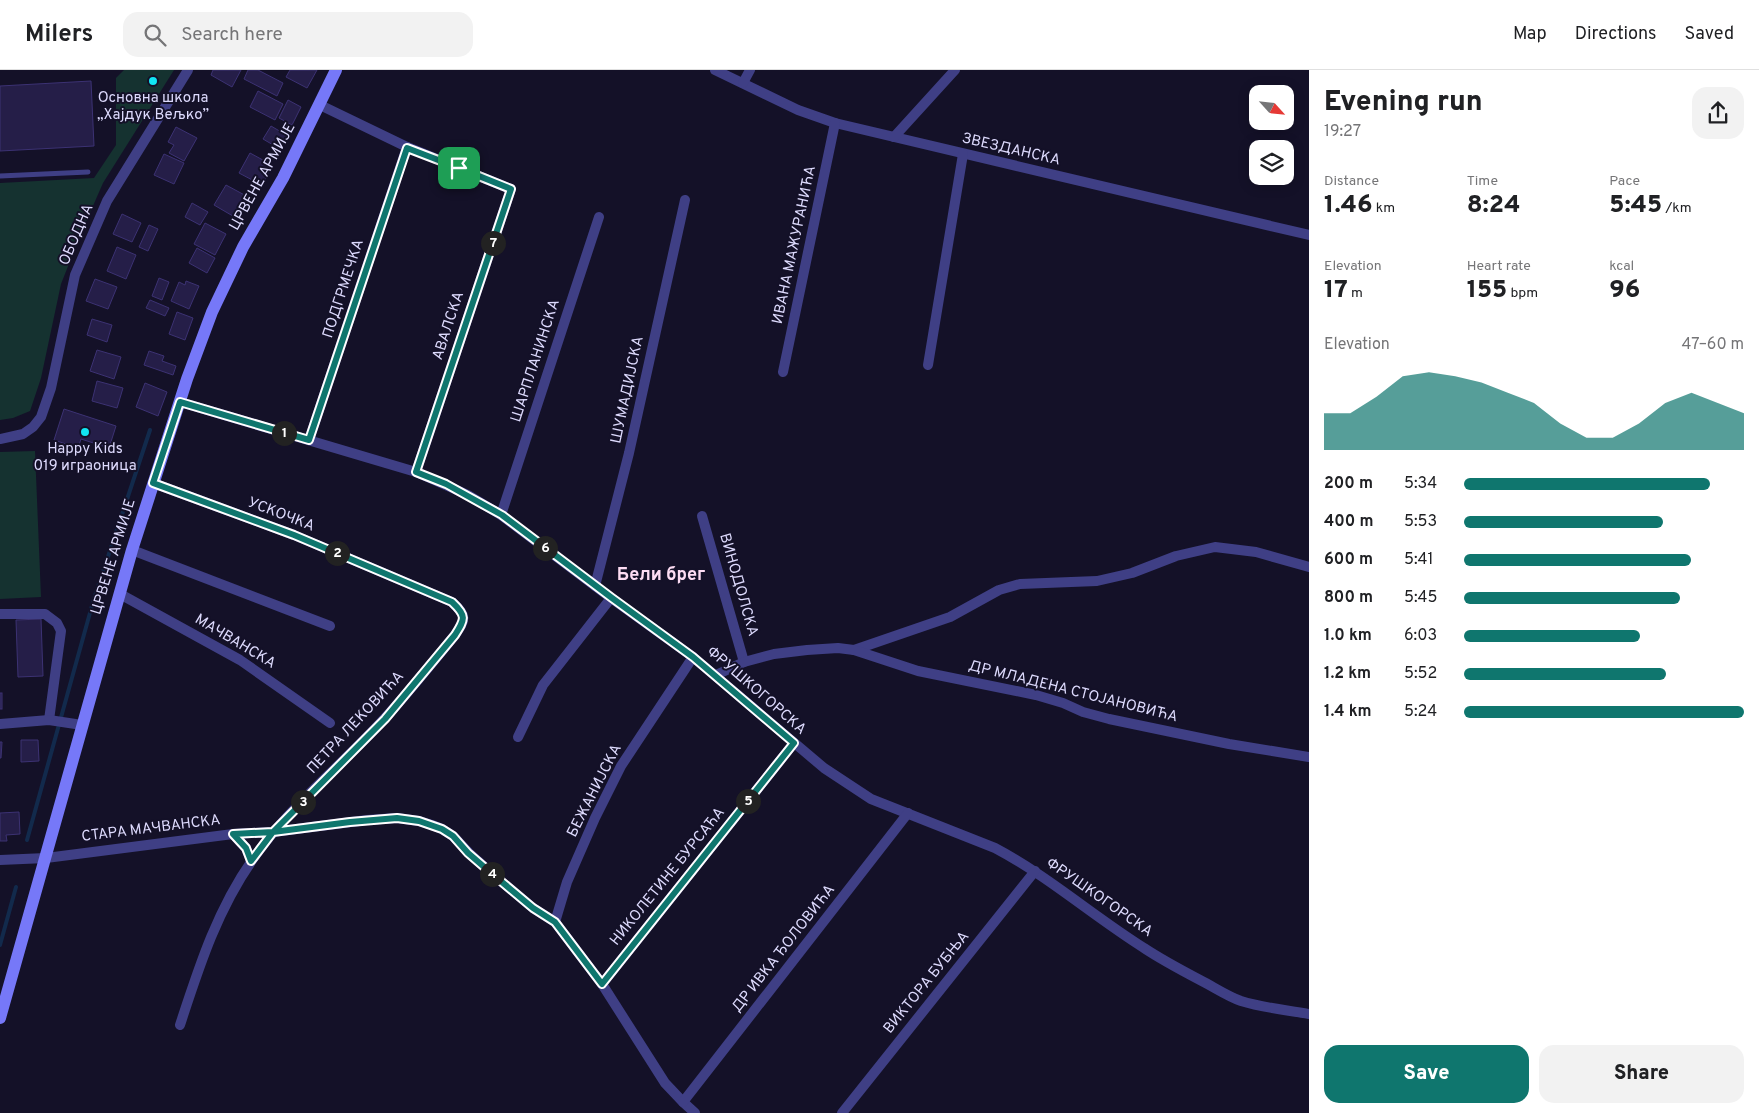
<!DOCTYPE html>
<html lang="en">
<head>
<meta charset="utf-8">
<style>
  body { margin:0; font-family:Overpass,sans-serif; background:#f2f2f2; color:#202124; height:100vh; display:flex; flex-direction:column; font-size:19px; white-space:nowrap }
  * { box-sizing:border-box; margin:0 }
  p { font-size:16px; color:#757577 }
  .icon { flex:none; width:28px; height:28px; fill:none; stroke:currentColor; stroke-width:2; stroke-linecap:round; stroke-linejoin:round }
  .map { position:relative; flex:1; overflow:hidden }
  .details { display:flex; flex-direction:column; background:#fff; width:450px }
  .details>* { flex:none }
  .needle { width:32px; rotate:117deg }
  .buttons { position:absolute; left:1249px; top:15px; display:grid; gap:10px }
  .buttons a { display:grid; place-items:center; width:45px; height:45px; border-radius:10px; background:#fff; box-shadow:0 2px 12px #0003; font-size:25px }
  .pin { position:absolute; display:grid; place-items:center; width:42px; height:42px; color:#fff; margin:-21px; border-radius:10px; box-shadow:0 2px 8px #0006 }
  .km { position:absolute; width:25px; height:25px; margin:-12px; border-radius:50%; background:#222; color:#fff; font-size:14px; line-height:25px; text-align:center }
  .round { display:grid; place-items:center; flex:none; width:52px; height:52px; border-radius:15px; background:#f2f2f2 }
  .overview { display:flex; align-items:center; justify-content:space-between; height:85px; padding:0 15px }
  h1 { font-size:28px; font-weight:800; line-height:38px }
  .metrics { display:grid; grid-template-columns:repeat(3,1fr); gap:8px; height:85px; padding:5px 15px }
  .metrics div { display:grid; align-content:center }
  .metrics b { font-size:25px; font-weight:800 }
  .metrics small { font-size:14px; font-weight:400 }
  .metrics p { font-size:14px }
  .chart { height:140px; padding:10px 15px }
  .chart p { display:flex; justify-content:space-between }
  .chart svg { width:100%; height:90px; margin-top:5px; fill:#0f766e; opacity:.7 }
  .primary-button { display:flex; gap:10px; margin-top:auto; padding:10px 15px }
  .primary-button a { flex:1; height:58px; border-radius:15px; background:#0f766e; color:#fff; font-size:20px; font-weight:800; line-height:58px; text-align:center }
  .primary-button a+a { background:#f2f2f2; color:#202124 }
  ul { padding:0 15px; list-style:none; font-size:16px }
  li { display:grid; grid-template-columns:80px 60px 1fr; align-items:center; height:38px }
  li i { height:12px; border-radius:6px; background:#0f766e }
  header { display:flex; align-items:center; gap:30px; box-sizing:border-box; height:70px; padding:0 25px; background:#fff; border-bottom:1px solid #e0e0e0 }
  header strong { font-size:24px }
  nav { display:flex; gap:28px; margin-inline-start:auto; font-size:18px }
  .search { width:350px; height:45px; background:#f2f2f2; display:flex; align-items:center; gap:12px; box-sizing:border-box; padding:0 18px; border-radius:15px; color:#757577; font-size:19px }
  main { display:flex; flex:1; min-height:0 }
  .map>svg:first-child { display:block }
</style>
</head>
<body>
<header>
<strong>Milers</strong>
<div class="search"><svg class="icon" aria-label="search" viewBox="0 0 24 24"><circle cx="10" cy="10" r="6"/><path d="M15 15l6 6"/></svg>Search here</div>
<nav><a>Map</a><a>Directions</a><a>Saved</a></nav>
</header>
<main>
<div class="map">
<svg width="1309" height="1043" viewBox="0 0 1309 1043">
  <rect width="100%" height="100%" fill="#141128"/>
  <g fill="#153230">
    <polygon points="124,0 174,0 103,113 82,161 61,214 41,308 30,341 13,348 0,350 0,113 94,108 116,75 116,8"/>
    <polygon points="35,381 41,527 0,529 0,382"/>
  </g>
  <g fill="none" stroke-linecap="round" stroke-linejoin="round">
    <g stroke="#122a4c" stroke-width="4">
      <polyline points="27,770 93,532 150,360"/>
      <polyline points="0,875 16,817"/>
    </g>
  </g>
  <g fill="#251e48" stroke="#3c3273">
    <polygon points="213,0 241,0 232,17 211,5"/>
    <polygon points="248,0 258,0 283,13 277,26 244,9"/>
    <polygon points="290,0 317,0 307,18 286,7"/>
    <polygon points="91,11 94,76 0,81 0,16"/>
    <polygon points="258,21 283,34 275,50 250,37"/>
    <polygon points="288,30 301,37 292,55 279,48"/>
    <polygon points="271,56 288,66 280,79 263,69"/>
    <polygon points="176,57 197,68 184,91 169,83 174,75 168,72"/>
    <polygon points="250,83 272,95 264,112 258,109 256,112 239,103"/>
    <polygon points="164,84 184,93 174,114 154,105"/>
    <polygon points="226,115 250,128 238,149 214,135"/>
    <polygon points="192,133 208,142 200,155 185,147"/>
    <polygon points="122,144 141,153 132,172 113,164"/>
    <polygon points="205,153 226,164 215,185 194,174"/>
    <polygon points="149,155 158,159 148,181 139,177"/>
    <polygon points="117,177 136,185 126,209 107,201"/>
    <polygon points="197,178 215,188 207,203 189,193"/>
    <polygon points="159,208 169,212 162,230 152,226"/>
    <polygon points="95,209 117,217 108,239 86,231"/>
    <polygon points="186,211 199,216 189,239 171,231 179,212 185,215"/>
    <polygon points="150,230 169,238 165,246 146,238"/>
    <polygon points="177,242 193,248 185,270 169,264"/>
    <polygon points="92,249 112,255 107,272 87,265"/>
    <polygon points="97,280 121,287 114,309 90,301"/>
    <polygon points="149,281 164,286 162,291 176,296 173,305 144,295"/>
    <polygon points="97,311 123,318 117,338 92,331"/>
    <polygon points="145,313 167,322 158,346 136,337"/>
    <polygon points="64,339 116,356 109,378 81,369 78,378 54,370"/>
    <polygon points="41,549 43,606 18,607 16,550"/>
    <rect x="0" y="623" width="2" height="16"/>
    <polygon points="21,670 38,670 39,691 21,692"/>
    <polygon points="0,672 2,672 1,688 0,688"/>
    <polygon points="19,742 20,764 6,765 7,771 0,771 0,743"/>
  </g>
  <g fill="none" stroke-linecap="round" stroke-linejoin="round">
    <polyline stroke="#3f3f85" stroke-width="5" points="0,106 88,102"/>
    <g stroke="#3f3f85" stroke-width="10">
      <polyline points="715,0 798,40 835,53 1309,165"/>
      <polyline points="743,13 750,0"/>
      <polyline points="320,35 407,77 511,119 416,402"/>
      <polyline points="894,67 955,0"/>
      <polyline points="928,295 963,84"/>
      <polyline points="783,302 835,53"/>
      <path d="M180 332 416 402 468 425 501 445 611 528 693 587 824 698 871 729 995 778C1048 806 1093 846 1144 878 1162 890 1181 900 1200 910 1214 917 1227 926 1241 931 1263 938 1287 940 1309 944"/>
      <polyline points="0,369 23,364 33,357 41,347 51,318 75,205 107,131 188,0"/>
      <polyline points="309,370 407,77"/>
      <path d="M153 413 294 465 452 532C467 546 466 549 455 565 432 593 409 622 384 649 341 696 289 737 253 789 217 840 199 897 180 955"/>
      <polyline points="501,445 599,147"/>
      <polyline points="702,446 744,592"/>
      <polyline points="132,480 330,556"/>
      <polyline points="595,516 629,383 685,130"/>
      <polyline points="120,524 240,590 330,653"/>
      <polyline points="0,544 45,544 57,553 61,561 49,650"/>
      <polyline points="854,580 950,547 999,520 1020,514 1097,511 1132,503 1176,486 1215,477 1256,482 1309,497"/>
      <polyline points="716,605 744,592 774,584 807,580 838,578 854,580 918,601 1036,625 1063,633 1083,642 1109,649 1229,674 1309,687"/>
      <polyline points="0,654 49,650 82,655"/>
      <polyline points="518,667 543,615 611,528"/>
      <polyline points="233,764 246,778 251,791"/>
      <polyline points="0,790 46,788 233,764 273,762 367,750 397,748 419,751 432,755 442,759 453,766 469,783 490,802 533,838 555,852 602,914 665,1013 683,1032 695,1043"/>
      <polyline points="555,852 567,812 595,748 621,696 693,587"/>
      <polyline points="602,914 794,673"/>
      <polyline points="683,1032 908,743"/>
      <polyline points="842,1043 1035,801"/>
    </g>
    <polyline stroke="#7678f8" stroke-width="12" points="0,948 132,480 187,309 212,242 243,177 283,108 336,0"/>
  </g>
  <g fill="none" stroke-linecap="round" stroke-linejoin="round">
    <g stroke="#fff" stroke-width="10">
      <path id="route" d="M459 98 407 78 309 370 180 332 153 413 294 465 452 532C467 546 465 549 455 565L385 649 273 762 233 764 246 778 251 791 273 762 350 752 397 748 419 751 442 759 453 766 468 783 490 802 533 838 555 852 602 914 794 673 693 587 612 528 502 445 446 414 416 402 511 119 459 98"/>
    </g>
    <use href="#route" stroke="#0f766e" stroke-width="6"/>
  </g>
  <g fill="#11e5f3" stroke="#141128" stroke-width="2">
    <circle cx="153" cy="11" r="5"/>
    <circle cx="85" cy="362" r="5"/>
  </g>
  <g text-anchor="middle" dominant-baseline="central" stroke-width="4" stroke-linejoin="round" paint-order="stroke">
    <g font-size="15" fill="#dddafd" stroke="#141128">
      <text x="153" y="28">Основна школа<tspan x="153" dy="17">„Хајдук Вељко”</tspan></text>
      <text x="85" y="379">Happy Kids<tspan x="85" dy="17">019 играоница</tspan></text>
    </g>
    <g font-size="15" fill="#dddafd" stroke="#141128">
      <text transform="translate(1011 80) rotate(13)">ЗВЕЗДАНСКА</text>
      <text transform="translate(263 107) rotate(-61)">ЦРВЕНЕ АРМИЈЕ</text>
      <text transform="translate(77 165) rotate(-67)">ОБОДНА</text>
      <text transform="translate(795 175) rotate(-78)">ИВАНА МАЖУРАНИЋА</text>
      <text transform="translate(344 219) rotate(-72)">ПОДГРМЕЧКА</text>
      <text transform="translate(449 256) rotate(-72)">АВАЛСКА</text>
      <text transform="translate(536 291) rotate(-72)">ШАРПЛАНИНСКА</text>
      <text transform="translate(628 320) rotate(-78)">ШУМАДИЈСКА</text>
      <text transform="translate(281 445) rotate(21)">УСКОЧКА</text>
      <text transform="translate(114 487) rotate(-73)">ЦРВЕНЕ АРМИЈЕ</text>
      <text transform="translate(738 515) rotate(74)">ВИНОДОЛСКА</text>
      <text transform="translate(235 572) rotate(31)">МАЧВАНСКА</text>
      <text transform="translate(756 621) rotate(41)">ФРУШКОГОРСКА</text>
      <text transform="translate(1073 622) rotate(14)">ДР МЛАДЕНА СТОЈАНОВИЋА</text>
      <text transform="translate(356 653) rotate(-47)">ПЕТРА ЛЕКОВИЋА</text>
      <text transform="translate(595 721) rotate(-63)">БЕЖАНИЈСКА</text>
      <text transform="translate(151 759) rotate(-7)">СТАРА МАЧВАНСКА</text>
      <text transform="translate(668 807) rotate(-51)">НИКОЛЕТИНЕ БУРСАЋА</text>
      <text transform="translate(1099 828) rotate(35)">ФРУШКОГОРСКА</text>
      <text transform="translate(784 879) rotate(-52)">ДР ИВКА ЂОЛОВИЋА</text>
      <text transform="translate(927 913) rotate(-51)">ВИКТОРА БУБЊА</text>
    </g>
    <g font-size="18" font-weight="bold" fill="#fddcf3" stroke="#141128">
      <text x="661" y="505">Бели брег</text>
    </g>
  </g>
</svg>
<div class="buttons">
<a><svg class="needle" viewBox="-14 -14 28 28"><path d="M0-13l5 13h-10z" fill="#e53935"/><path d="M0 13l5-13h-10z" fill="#757577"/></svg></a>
<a><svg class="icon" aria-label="layers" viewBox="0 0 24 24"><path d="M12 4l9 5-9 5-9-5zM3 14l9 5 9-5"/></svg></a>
</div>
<div class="pin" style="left:459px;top:98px;background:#1e9e55"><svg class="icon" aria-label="arrive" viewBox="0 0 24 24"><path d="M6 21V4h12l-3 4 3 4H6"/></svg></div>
<b class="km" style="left:284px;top:363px">1</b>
<b class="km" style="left:337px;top:483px">2</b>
<b class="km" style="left:303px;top:732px">3</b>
<b class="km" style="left:492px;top:804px">4</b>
<b class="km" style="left:748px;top:731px">5</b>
<b class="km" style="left:545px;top:478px">6</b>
<b class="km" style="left:493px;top:173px">7</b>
</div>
<section class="details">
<div class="overview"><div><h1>Evening run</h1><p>19:27</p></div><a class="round"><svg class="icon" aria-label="share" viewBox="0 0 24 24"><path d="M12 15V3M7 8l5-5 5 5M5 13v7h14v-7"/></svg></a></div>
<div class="metrics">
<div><p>Distance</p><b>1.46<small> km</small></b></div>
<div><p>Time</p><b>8:24</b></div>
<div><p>Pace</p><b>5:45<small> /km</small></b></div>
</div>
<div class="metrics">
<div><p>Elevation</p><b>17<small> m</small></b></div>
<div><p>Heart rate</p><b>155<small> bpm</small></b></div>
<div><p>kcal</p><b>96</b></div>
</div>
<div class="chart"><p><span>Elevation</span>47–60 m</p>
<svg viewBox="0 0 160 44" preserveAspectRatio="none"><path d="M0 44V26L10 26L20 18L30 8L40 6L50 8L60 11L70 16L80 21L90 31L100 38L110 38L120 31L130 21L140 16L150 21L160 26V44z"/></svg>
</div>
<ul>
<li><b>200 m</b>5:34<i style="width:88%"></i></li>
<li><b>400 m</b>5:53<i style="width:71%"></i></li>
<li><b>600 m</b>5:41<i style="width:81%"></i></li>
<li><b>800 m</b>5:45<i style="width:77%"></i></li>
<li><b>1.0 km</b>6:03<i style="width:63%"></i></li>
<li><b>1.2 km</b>5:52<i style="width:72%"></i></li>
<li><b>1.4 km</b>5:24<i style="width:100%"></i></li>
</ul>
<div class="primary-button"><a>Save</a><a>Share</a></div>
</section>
</main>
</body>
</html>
